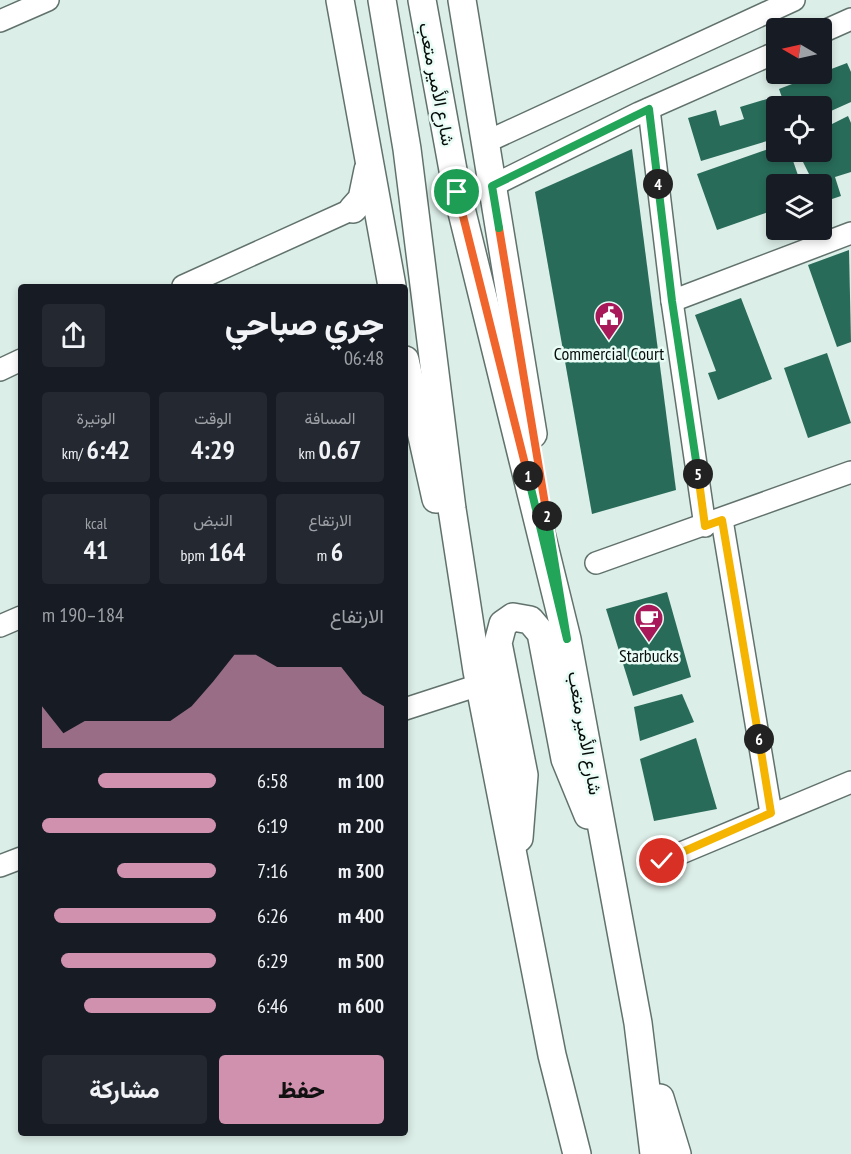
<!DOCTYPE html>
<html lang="ar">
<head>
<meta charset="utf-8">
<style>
  body { margin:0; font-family:"PT Sans Narrow",Vazirmatn,sans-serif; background:#242831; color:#f1f3f6; direction:rtl; height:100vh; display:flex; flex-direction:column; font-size:22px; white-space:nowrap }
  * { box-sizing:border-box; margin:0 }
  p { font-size:20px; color:#9ea1a6 }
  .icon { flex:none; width:33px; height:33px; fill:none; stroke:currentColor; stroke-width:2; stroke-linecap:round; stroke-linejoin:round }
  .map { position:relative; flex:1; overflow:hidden; direction:ltr }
  .sheet { position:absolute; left:18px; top:284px; width:390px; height:852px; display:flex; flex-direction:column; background:#171b24; border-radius:6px; box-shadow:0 3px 9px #0003; direction:rtl }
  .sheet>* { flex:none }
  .needle { width:39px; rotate:279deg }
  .tools { position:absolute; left:766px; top:18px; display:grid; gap:12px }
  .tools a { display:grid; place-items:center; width:66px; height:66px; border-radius:6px; background:#171b24; box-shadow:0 3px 9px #0003; font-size:30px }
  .pin { position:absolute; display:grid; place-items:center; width:51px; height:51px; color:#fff; margin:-26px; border:3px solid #fff; border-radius:50%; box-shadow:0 2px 6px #0007 }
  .km { position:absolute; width:30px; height:30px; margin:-15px; border-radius:50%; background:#222; color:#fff; font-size:16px; line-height:30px; text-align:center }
  .round { display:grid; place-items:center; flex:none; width:63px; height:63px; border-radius:6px; background:#242831 }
  .summary { display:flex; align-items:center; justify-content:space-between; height:102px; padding:0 24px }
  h1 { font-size:33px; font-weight:800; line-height:45px }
  .figures { display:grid; grid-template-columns:repeat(3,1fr); gap:9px; height:102px; padding:6px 24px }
  .figures div { display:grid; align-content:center; border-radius:6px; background:#242831; text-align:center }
  .figures b { font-size:26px; font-weight:800 }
  .figures small { font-size:16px; font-weight:400 }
  .figures p { font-size:16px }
  .chart { height:168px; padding:12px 24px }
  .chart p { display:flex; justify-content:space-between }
  .chart svg { width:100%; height:108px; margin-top:6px; fill:#d091af; opacity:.7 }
  .button { display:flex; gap:12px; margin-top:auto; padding:12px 24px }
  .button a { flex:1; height:69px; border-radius:6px; background:#d091af; color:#111; font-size:24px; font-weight:800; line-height:69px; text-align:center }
  .button a+a { background:#242831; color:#f1f3f6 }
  ul { padding:0 24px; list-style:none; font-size:20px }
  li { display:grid; grid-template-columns:96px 72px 1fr; align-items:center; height:45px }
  li i { height:15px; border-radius:8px; background:#d091af }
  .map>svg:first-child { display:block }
</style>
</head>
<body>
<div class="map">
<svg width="851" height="1154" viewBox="0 0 851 1154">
  <rect width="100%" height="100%" fill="#dceee8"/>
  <g fill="#286b59">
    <polygon points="847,63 851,72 851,102 822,115 822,106 785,106 779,89"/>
    <polygon points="770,98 777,121 777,138 701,161 688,118 716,110 720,126 744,119 740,107"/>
    <polygon points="848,116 851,123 851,172 835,177 841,196 832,199 828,186 822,188 822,184 814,184 798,152 822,152 822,129"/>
    <polygon points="777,146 777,152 790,152 801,184 777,184 777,209 717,230 697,174"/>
    <polygon points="632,149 676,490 592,514 535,192"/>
    <polygon points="849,250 851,342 837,347 808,265"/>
    <polygon points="741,298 772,379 718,400 708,373 716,371 695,315"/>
    <polygon points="827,353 851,423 808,438 784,368"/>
    <polygon points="667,592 691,677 633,696 606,609"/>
    <polygon points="682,694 694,722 640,741 634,707"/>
    <polygon points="696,738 717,809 654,821 640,759"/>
  </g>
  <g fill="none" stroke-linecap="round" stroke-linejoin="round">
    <g stroke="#61726c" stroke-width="24">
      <g id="minor">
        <polyline points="0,21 48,0"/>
        <polyline points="822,32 851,19"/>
        <polyline points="649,109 672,301 705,526"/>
        <polyline points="486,142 794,0"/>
        <polyline points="492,186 639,113 777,52"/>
        <polyline points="183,286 353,209"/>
        <polyline points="672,301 851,233"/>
        <polyline points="0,370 21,360"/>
        <polyline points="722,520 771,813"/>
        <polyline points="596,563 851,472"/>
        <polyline points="0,626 21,617"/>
        <polyline points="405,709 479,685"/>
        <polyline points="662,861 851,782"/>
        <polyline points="0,866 21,858"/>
      </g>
    </g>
    <g stroke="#61726c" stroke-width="30">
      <g id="major">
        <polyline points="340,0 392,286"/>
        <polyline points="382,0 407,149 452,509 477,671 552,1055 577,1154"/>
        <polyline points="422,0 457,192 567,639 638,1023 654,1154"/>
        <polyline points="462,0 533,434"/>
        <polyline points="353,209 362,199 368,170"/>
        <polyline points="405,360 436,499"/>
        <polyline points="519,838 524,775 498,643 503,624 513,617 530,620 541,633 565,759 588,815"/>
        <polyline points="660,1098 677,1154"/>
      </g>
    </g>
    <use href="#minor" stroke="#fff" stroke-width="21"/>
    <use href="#major" stroke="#fff" stroke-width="27"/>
  </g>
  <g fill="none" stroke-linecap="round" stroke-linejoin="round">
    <g stroke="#fff" stroke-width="12">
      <polyline id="split-1" points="457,192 528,476"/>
    </g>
    <g stroke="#fff" stroke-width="12">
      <polyline id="split-2" points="528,476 567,639 547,516"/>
    </g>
    <g stroke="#fff" stroke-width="12">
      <polyline id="split-3" points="499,228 547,516"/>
    </g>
    <g stroke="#fff" stroke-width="12">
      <polyline id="split-4" points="499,228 492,186 649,109 658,184"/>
    </g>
    <g stroke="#fff" stroke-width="12">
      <polyline id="split-5" points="658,184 672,301 698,474"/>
    </g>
    <g stroke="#fff" stroke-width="12">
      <polyline id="split-6" points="698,474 705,526 722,520 759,739"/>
    </g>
    <g stroke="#fff" stroke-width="12">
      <polyline id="split-7" points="662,861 771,813 759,739"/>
    </g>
    <use href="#split-1" stroke="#f0652b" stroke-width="8"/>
    <use href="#split-2" stroke="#22a559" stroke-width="8"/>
    <use href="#split-3" stroke="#f0652b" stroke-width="8"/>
    <use href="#split-4" stroke="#22a559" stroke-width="8"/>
    <use href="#split-5" stroke="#22a559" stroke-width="8"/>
    <use href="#split-6" stroke="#f5b400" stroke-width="8"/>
    <use href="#split-7" stroke="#f5b400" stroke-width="8"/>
  </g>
  <defs>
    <g id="civic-pin" transform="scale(1.5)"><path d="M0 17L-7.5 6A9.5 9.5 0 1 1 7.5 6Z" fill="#a71959" stroke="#e9fcf5"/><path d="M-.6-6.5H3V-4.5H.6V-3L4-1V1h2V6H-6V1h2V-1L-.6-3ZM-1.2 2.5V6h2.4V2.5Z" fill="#fff"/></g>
    <g id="cafe-pin" transform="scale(1.5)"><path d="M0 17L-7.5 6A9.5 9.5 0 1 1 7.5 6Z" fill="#a71959" stroke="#e9fcf5"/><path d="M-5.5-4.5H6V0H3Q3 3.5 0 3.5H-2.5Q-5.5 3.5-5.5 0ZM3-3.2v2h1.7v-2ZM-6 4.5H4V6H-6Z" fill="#fff"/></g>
  </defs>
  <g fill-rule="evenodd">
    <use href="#civic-pin" x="609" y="316"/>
    <use href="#cafe-pin" x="649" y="618"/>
  </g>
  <g text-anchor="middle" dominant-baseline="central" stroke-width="5" stroke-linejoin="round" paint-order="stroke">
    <g font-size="18" fill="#070d0b" stroke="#e9fcf5">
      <text transform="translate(437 84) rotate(79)">شارع الأمير متعب</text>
      <text transform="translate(585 733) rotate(80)">شارع الأمير متعب</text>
    </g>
    <g font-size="18" fill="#070d0b" stroke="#e9fcf5">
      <text x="609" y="353">Commercial Court</text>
      <text x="649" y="655">Starbucks</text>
    </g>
  </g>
</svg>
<div class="tools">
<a><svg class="needle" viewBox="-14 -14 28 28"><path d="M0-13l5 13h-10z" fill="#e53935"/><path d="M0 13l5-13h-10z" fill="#9ea1a6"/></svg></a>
<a><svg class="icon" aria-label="locate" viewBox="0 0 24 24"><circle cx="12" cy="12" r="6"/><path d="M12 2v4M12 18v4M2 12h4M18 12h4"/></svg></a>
<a><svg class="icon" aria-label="layers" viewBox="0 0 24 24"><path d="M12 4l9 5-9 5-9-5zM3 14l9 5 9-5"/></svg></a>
</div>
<div class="pin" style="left:457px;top:192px;background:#1e9e55"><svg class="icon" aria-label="arrive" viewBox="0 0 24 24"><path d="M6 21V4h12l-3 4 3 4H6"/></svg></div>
<div class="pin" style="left:662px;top:861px;background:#d93025"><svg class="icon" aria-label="check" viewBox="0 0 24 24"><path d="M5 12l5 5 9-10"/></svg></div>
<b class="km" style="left:528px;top:476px">1</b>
<b class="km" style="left:547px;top:516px">2</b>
<b class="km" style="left:658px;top:184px">4</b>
<b class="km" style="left:698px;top:474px">5</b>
<b class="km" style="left:759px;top:739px">6</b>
<section class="sheet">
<div class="summary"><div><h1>جري صباحي</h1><p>06:48</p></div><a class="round"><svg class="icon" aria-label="share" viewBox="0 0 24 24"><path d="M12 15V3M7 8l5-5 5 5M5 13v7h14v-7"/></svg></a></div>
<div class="figures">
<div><p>المسافة</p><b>0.67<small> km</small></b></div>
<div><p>الوقت</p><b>4:29</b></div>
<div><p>الوتيرة</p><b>6:42<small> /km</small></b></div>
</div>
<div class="figures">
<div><p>الارتفاع</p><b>6<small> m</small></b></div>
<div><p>النبض</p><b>164<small> bpm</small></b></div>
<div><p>kcal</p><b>41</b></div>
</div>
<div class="chart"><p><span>الارتفاع</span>184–190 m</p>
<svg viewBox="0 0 160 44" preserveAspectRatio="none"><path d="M0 44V27L10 38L20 33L30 33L40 33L50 33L60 33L70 27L80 17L90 6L100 6L110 11L120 11L130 11L140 11L150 22L160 27V44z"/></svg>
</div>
<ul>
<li><b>100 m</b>6:58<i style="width:68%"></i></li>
<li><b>200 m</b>6:19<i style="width:100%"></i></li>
<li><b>300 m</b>7:16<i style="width:57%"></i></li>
<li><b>400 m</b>6:26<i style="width:93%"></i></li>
<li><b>500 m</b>6:29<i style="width:89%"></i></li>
<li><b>600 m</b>6:46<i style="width:76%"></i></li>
</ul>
<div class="button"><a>حفظ</a><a>مشاركة</a></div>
</section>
</div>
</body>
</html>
